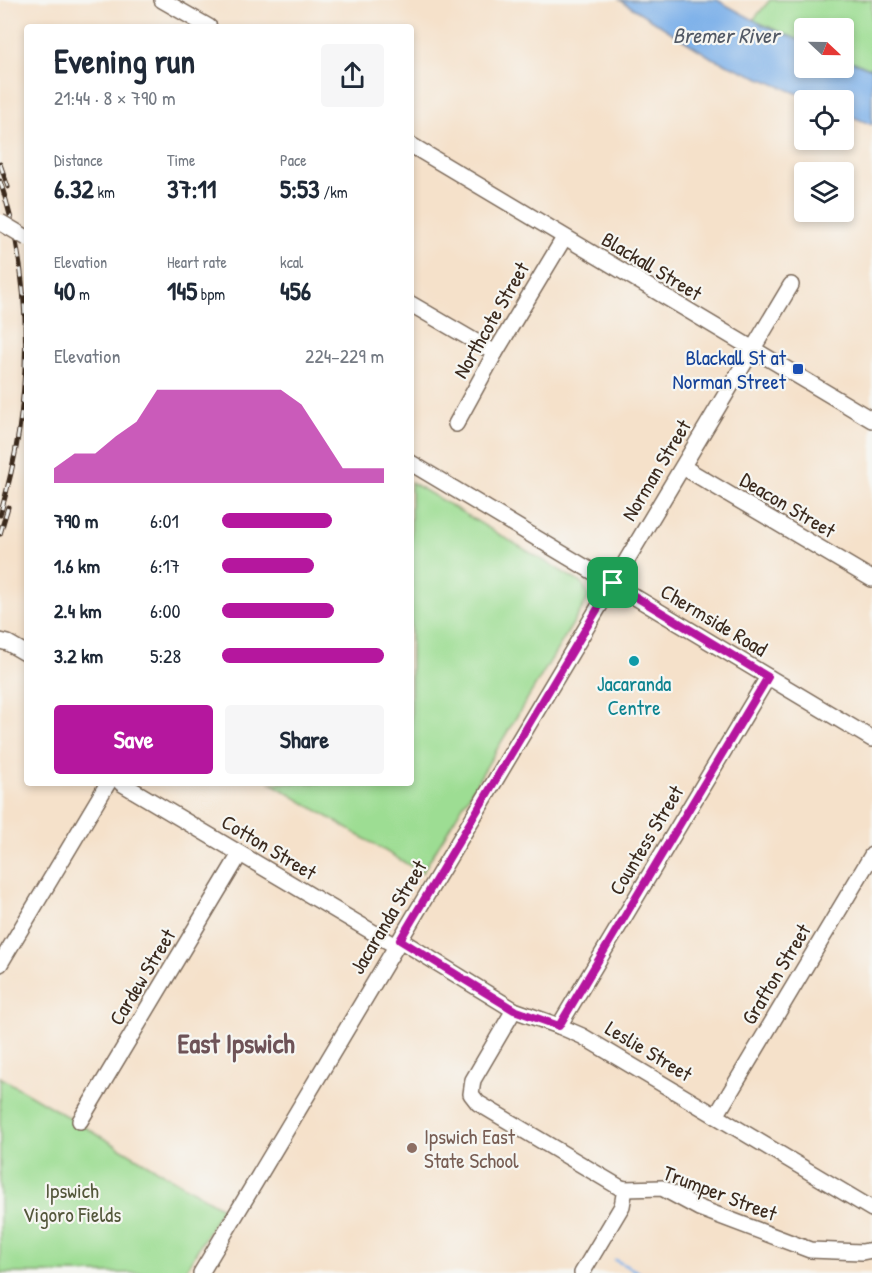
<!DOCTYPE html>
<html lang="en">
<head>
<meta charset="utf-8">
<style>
  body { margin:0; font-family:"Patrick Hand",sans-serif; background:#f6f6f7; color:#1f2937; height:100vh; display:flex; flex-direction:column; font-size:22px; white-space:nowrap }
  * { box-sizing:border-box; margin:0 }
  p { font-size:20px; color:#747a83 }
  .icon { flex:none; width:33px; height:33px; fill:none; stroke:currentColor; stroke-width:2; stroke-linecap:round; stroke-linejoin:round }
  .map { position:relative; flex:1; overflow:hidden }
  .side { position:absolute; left:24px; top:24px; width:390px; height:762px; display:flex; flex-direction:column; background:#fff; border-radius:6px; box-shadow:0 3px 9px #0003 }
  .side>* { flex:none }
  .needle { width:39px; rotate:112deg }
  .tools { position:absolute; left:794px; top:18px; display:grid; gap:12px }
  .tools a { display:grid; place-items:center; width:60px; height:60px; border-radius:6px; background:#fff; box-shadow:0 3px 9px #0003; font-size:30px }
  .pin { position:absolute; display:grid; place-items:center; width:51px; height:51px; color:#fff; margin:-26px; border-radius:12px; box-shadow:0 3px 9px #0006 }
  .round { display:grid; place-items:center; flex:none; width:63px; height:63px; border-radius:6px; background:#f6f6f7 }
  .overview { display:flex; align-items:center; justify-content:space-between; height:102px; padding:0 30px }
  h1 { font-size:33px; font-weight:800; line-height:45px }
  .figures { display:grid; grid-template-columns:repeat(3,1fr); gap:9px; height:102px; padding:6px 30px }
  .figures div { display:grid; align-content:center }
  .figures b { font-size:26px; font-weight:800 }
  .figures small { font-size:16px; font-weight:400 }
  .figures p { font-size:16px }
  .chart { height:168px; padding:12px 30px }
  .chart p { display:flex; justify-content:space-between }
  .chart svg { width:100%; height:108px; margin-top:6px; fill:#b5179e; opacity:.7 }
  .button { display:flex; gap:12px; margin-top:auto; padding:12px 30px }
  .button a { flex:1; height:69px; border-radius:6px; background:#b5179e; color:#fff; font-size:24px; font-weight:800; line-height:69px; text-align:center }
  .button a+a { background:#f6f6f7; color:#1f2937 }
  ul { padding:0 30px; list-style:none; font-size:20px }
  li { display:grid; grid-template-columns:96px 72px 1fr; align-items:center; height:45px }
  li i { height:15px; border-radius:8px; background:#b5179e }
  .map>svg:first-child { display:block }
</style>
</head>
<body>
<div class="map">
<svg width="872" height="1273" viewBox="0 0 872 1273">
  <rect width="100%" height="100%" fill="#f6f6f2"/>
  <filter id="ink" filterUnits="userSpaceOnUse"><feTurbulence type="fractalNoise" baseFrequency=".0167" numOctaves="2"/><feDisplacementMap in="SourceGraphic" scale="12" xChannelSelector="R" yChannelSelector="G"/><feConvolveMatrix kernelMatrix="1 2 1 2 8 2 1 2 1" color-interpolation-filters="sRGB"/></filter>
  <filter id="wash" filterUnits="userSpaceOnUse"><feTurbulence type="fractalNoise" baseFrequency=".008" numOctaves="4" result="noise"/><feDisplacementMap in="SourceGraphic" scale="24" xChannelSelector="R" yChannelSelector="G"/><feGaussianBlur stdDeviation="1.35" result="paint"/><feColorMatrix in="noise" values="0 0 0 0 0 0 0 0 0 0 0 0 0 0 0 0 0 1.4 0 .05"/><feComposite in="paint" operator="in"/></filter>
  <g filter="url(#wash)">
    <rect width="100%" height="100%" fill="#f5e1ca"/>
    <g fill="#9ddd93" stroke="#6c8458" stroke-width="1.5">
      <polygon points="770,0 872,0 872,69 843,58 843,28 804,28 804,42 753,20"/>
      <polygon points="411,482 583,584 589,597 422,873 271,783 411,783"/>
      <polygon points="0,1077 222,1208 184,1273 0,1273"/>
    </g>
    <polygon fill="#7db0e9" stroke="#5c6d84" stroke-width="1.5" points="620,0 717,0 763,25 804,42 804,68 843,68 843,58 872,69 872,125 843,113 843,100 813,100 712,58"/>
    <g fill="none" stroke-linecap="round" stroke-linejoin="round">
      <polyline stroke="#7db0e9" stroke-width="3" points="615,1260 640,1273"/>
    </g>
  </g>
  <g filter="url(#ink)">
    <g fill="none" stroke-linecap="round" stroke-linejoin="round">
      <g stroke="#7c6a5a" stroke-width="18">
        <g id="minor">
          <polyline points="162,0 209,27"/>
          <polyline points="411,145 872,420"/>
          <polyline points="411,304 495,353"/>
          <polyline points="456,424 495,353 564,238"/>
          <polyline points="411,463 872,739"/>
          <polyline points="683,467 872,579"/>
          <polyline points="0,641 8,643 27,654"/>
          <polyline points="121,783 396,946"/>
          <polyline points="400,940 514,1010 559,1026 582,1036 872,1209"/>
          <polyline points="0,964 108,783"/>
          <polyline points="514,1010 473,1080 471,1094 478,1103 619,1187 625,1189 662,1188 699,1208 810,1250 862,1252 872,1250"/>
          <polyline points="559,1026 768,677"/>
          <polyline points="716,1116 872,855"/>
          <polyline points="80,1121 240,854"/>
          <polyline points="201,1273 791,285"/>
          <polyline points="582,1273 622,1206 625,1189"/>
        </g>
      </g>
      <use href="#minor" stroke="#fff" stroke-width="15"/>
      <g stroke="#3b2a1e" stroke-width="5">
        <g id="rail">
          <polyline points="0,164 8,187"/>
          <path d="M0 181C36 288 32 408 0 515"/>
          <polyline points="0,534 8,507"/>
        </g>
      </g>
      <use href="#rail" stroke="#f6f6f2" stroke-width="3" stroke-dasharray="9" stroke-linecap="butt"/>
      <g stroke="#7c6a5a" stroke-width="18" stroke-linecap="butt">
        <polyline id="minor-bridge" points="0,222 27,238"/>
      </g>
      <use href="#minor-bridge" stroke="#fff" stroke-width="15"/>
    </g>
  </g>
  <g fill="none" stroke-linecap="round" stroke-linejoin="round" filter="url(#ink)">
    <g stroke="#fff" stroke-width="12">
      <polygon id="route" points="613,583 768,677 559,1026 514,1010 400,940"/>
    </g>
    <use href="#route" stroke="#b5179e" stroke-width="8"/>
  </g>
  <rect fill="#1a4fb4" stroke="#f6f6f2" stroke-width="2" x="792" y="363" width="12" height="12" rx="3"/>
  <circle fill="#0f9aa8" stroke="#f6f6f2" stroke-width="2" cx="634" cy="661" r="6"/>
  <circle fill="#8d6e63" stroke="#f6f6f2" stroke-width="2" cx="412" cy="1148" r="6"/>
  <g text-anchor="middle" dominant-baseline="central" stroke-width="4.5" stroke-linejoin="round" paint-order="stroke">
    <g font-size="21" fill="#3b2a1e" stroke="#f6f6f2">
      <text transform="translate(652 266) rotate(31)">Blackall Street</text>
      <text transform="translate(491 320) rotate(-60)">Northcote Street</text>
      <text transform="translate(656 470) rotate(-59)">Norman Street</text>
      <text transform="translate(788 505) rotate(31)">Deacon Street</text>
      <text transform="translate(714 620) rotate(31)">Chermside Road</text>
      <text transform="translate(646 840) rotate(-59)">Countess Street</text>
      <text transform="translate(269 847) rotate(31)">Cotton Street</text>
      <text transform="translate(388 917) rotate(-59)">Jacaranda Street</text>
      <text transform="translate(776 974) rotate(-59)">Grafton Street</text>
      <text transform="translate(142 977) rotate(-59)">Cardew Street</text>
      <text transform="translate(649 1051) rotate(31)">Leslie Street</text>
      <text transform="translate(720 1193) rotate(21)">Trumper Street</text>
    </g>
    <g font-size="21" fill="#164399" stroke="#f6f6f2" text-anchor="end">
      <text x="786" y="357">Blackall St at<tspan x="786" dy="24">Norman Street</tspan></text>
    </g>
    <g font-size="21" fill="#0d838f" stroke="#f6f6f2">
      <text x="634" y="683">Jacaranda<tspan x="634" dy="24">Centre</tspan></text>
    </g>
    <g font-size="21" fill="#785e54" stroke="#f6f6f2" text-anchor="start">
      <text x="424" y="1136">Ipswich East<tspan x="424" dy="24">State School</tspan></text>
    </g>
    <g font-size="21" fill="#54573b" stroke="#f6f6f2">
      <text x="72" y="1190">Ipswich<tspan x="72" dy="24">Vigoro Fields</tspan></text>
    </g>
    <g font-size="22" font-style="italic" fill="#525965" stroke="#f6f6f2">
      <text x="726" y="35">Bremer River</text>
    </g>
    <g font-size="27" font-weight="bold" fill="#6e5357" stroke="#f6f6f2">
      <text x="236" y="1043">East Ipswich</text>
    </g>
  </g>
</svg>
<div class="tools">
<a><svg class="needle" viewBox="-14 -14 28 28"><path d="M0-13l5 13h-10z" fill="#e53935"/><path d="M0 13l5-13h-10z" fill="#747a83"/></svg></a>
<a><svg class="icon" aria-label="locate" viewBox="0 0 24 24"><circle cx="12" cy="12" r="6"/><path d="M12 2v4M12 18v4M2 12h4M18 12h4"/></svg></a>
<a><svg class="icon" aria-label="layers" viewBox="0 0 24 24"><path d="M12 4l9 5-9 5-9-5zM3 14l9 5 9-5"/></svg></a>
</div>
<div class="pin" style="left:613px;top:583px;background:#1e9e55"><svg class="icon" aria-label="arrive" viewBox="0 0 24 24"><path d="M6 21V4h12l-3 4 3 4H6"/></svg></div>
<section class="side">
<div class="overview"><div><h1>Evening run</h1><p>21:44 · 8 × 790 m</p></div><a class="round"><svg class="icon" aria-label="share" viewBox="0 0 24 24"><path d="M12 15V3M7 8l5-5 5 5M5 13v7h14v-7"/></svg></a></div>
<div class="figures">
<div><p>Distance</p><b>6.32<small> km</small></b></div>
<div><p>Time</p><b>37:11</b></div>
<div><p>Pace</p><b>5:53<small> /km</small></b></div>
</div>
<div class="figures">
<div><p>Elevation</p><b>40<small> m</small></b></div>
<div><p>Heart rate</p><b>145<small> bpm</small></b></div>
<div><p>kcal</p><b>456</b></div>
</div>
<div class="chart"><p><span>Elevation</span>224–229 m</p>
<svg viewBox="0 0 160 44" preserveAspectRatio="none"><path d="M0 44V38L10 32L20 32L30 25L40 19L50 6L60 6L70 6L80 6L90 6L100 6L110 6L120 12L130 25L140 38L150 38L160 38V44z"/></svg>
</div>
<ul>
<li><b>790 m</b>6:01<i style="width:68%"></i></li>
<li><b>1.6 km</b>6:17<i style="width:57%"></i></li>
<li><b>2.4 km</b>6:00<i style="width:69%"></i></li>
<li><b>3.2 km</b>5:28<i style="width:100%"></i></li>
</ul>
<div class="button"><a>Save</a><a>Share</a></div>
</section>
</div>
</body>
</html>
